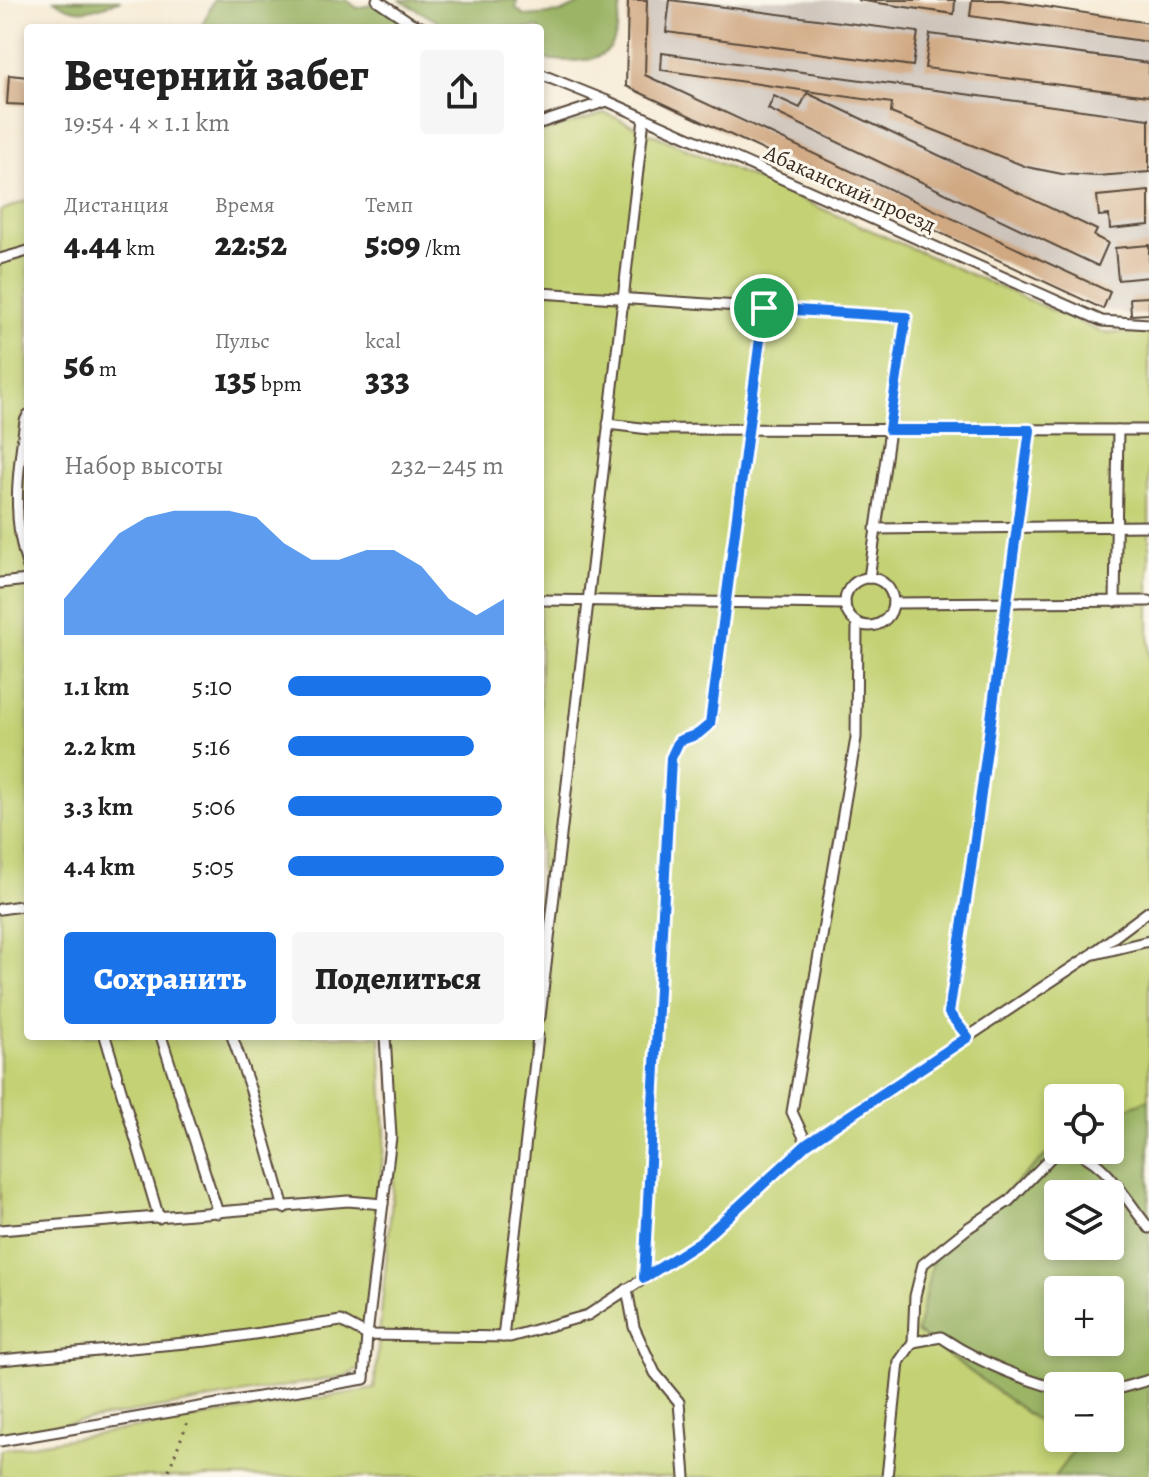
<!DOCTYPE html>
<html lang="ru">
<head>
<meta charset="utf-8">
<style>
  body { margin:0; font-family:Alegreya,serif; background:#f6f6f6; color:#222; height:100vh; display:flex; flex-direction:column; font-size:30px; white-space:nowrap }
  * { box-sizing:border-box; margin:0 }
  p { font-size:26px; color:#767676 }
  .icon { flex:none; width:44px; height:44px; fill:none; stroke:currentColor; stroke-width:2; stroke-linecap:round; stroke-linejoin:round }
  .map { position:relative; flex:1; overflow:hidden }
  .panel { position:absolute; left:24px; top:24px; width:520px; height:1016px; display:flex; flex-direction:column; background:#fff; border-radius:8px; box-shadow:0 4px 12px #0003 }
  .panel>* { flex:none }
  .tools { position:absolute; left:1044px; top:1084px; display:grid; gap:16px }
  .tools a { display:grid; place-items:center; width:80px; height:80px; border-radius:8px; background:#fff; box-shadow:0 4px 12px #0003; font-size:40px }
  .pin { position:absolute; display:grid; place-items:center; width:68px; height:68px; color:#fff; margin:-34px; border:4px solid #fff; border-radius:50%; box-shadow:0 2px 8px #0007 }
  .round { display:grid; place-items:center; flex:none; width:84px; height:84px; border-radius:8px; background:#f6f6f6 }
  .headline { display:flex; align-items:center; justify-content:space-between; height:136px; padding:0 40px }
  h1 { font-size:44px; font-weight:800; line-height:60px }
  .metrics { display:grid; grid-template-columns:repeat(3,1fr); gap:12px; height:136px; padding:8px 40px }
  .metrics div { display:grid; align-content:center }
  .metrics b { font-size:34px; font-weight:800 }
  .metrics small { font-size:22px; font-weight:400 }
  .metrics p { font-size:22px }
  .chart { height:224px; padding:16px 40px }
  .chart p { display:flex; justify-content:space-between }
  .chart svg { width:100%; height:144px; margin-top:8px; fill:#1a73e8; opacity:.7 }
  .action { display:flex; gap:16px; margin-top:auto; padding:16px 40px }
  .action a { flex:1; height:92px; border-radius:8px; background:#1a73e8; color:#fff; font-size:32px; font-weight:800; line-height:92px; text-align:center }
  .action a+a { background:#f6f6f6; color:#222 }
  ul { padding:0 40px; list-style:none; font-size:26px }
  li { display:grid; grid-template-columns:128px 96px 1fr; align-items:center; height:60px }
  li i { height:20px; border-radius:10px; background:#1a73e8 }
  .map>svg:first-child { display:block }
</style>
</head>
<body>
<div class="map">
<svg width="1149" height="1477" viewBox="0 0 1149 1477">
  <rect width="100%" height="100%" fill="#fbf7ec"/>
  <filter id="ink" filterUnits="userSpaceOnUse"><feTurbulence type="fractalNoise" baseFrequency=".0125" numOctaves="2"/><feDisplacementMap in="SourceGraphic" scale="16" xChannelSelector="R" yChannelSelector="G"/><feConvolveMatrix kernelMatrix="1 2 1 2 8 2 1 2 1" color-interpolation-filters="sRGB"/></filter>
  <filter id="wash" filterUnits="userSpaceOnUse"><feTurbulence type="fractalNoise" baseFrequency=".006" numOctaves="4" result="noise"/><feDisplacementMap in="SourceGraphic" scale="32" xChannelSelector="R" yChannelSelector="G"/><feGaussianBlur stdDeviation="1.8" result="paint"/><feColorMatrix in="noise" values="0 0 0 0 0 0 0 0 0 0 0 0 0 0 0 0 0 1.4 0 .05"/><feComposite in="paint" operator="in"/></filter>
  <g filter="url(#wash)">
    <rect width="100%" height="100%" fill="#f6ebd5"/>
    <polygon fill="#ccc2b9" points="628,0 1002,0 1149,23 1149,314 1131,315 1103,309 626,86"/>
    <g fill="#c4d274" stroke="#807e49" stroke-width="2">
      <polygon points="605,113 1101,332 1149,334 1149,1099 1110,1116 1110,1098 1058,1098 1058,1144 1003,1195 917,1332 1075,1449 1054,1477 0,1477 0,1450 374,1389 398,1136 386,1036 540,1036 540,133"/>
      <polygon points="28,200 28,1036 380,1036 385,1136 360,1369 345,1376 0,1435 0,211"/>
    </g>
    <g fill="#9bb466" stroke="#6b6f42" stroke-width="2" fill-rule="evenodd">
      <path d="M54 0H121C96 9 77 18 54 0Z"/>
      <path d="M214 0H347L357 8C390 0 399 0 417 28H201Z"/>
      <path d="M400 0H517L516 8 525 16 561 13 588 0H620L621 4C619 16 618 38 610 48 594 66 561 60 540 59V28H449Z"/>
      <path d="M1149 1099V1477H1054L1075 1449 1061 1438H1110V1386H1058V1436L917 1332 936 1248 1003 1195 1058 1144V1150H1110V1116ZM1058 1194H1110V1246H1058ZM1058 1290H1110V1342H1058Z"/>
    </g>
    <g id="blocks">
      <g fill="#d0a882">
        <polygon points="628,0 647,0 645,75 1110,292 1103,309 626,86"/>
        <polygon points="670,0 918,32 913,66 666,32"/>
        <polygon points="857,0 955,0 954,14"/>
        <polygon points="972,0 1002,0 1149,23 1149,42 970,16"/>
        <polygon points="930,34 1149,63 1149,96 925,68"/>
        <polygon points="662,53 1149,119 1149,172 1097,176 1062,174 1027,167 891,113 892,103 661,70"/>
        <polygon points="9,75 28,77 28,105 7,104"/>
        <polygon points="807,93 1097,230 1094,236 1108,243 1098,266 768,109 774,96 800,108"/>
        <polygon points="1149,191 1149,225 1110,229 1109,215 1099,216 1097,196"/>
        <polygon points="1149,245 1149,277 1118,280 1115,248"/>
        <polygon points="1149,297 1149,314 1131,315 1130,298"/>
      </g>
    </g>
  </g>
  <g filter="url(#ink)">
    <use href="#blocks" fill-opacity="0" stroke="#574739" stroke-width="2"/>
    <g fill="none" stroke-linecap="round" stroke-linejoin="round">
      <g stroke="#574739" stroke-width="13">
        <g id="lane">
          <polyline points="377,0 411,23 424,28"/>
          <polyline points="540,74 607,101 1102,321 1149,324"/>
          <polyline points="540,123 607,101"/>
          <polyline points="0,259 28,251"/>
          <polyline points="540,293 906,317 869,578"/>
          <path d="M28 415 25 421C18 470 11 519 28 567"/>
          <polyline points="608,424 649,429 1149,430"/>
          <polyline points="875,529 1149,526"/>
          <circle cx="869" cy="602" r="24"/>
          <polyline points="0,583 28,580"/>
          <polyline points="540,600 845,604"/>
          <polyline points="1115,602 1118,430"/>
          <polyline points="893,603 1149,601"/>
          <polyline points="0,909 28,905"/>
          <polyline points="1094,952 1149,911"/>
          <polyline points="540,1017 644,118"/>
          <polyline points="105,1036 159,1218"/>
          <polyline points="161,1036 218,1213"/>
          <polyline points="232,1036 251,1091 284,1208"/>
          <polyline points="968,1037 949,1013 971,868 1030,430"/>
          <polyline points="807,1144 792,1112 856,738 857,624"/>
          <path d="M1067 1150C1105 1156 1126 1201 1149 1228"/>
          <polyline points="0,1230 348,1201 383,1204"/>
          <polyline points="644,1278 671,758 679,741 698,734 710,724 764,308"/>
          <polyline points="627,1289 634,1327 655,1373 679,1402 685,1477"/>
          <polyline points="503,1337 538,1036"/>
          <path d="M913 1342 941 1337C977 1361 1016 1377 1058 1389"/>
          <polyline points="0,1360 207,1341 341,1321 367,1335 391,1137 385,1036"/>
          <polyline points="1110,1391 1149,1380"/>
          <polyline points="0,1441 364,1379 367,1335 510,1337 588,1315 700,1242 807,1144 1091,955 1149,941"/>
          <polyline points="887,1477 899,1362 913,1342 915,1296 923,1264 968,1228 1009,1201 1058,1150"/>
        </g>
      </g>
      <polyline stroke="#574739" stroke-width="3" stroke-dasharray="2 6" stroke-linecap="butt" points="166,1477 188,1421"/>
      <use href="#lane" stroke="#fff" stroke-width="9"/>
    </g>
  </g>
  <g fill="none" stroke-linecap="round" stroke-linejoin="round" filter="url(#ink)">
    <g stroke="#fff" stroke-width="16">
      <polygon id="route" points="764,308 906,317 889,430 1030,430 971,868 949,1013 968,1037 807,1144 700,1242 644,1278 671,758 679,741 698,734 710,724"/>
    </g>
    <use href="#route" stroke="#1a73e8" stroke-width="10"/>
  </g>
  <g text-anchor="middle" dominant-baseline="central" stroke-width="6" stroke-linejoin="round" paint-order="stroke">
    <g font-size="22" fill="#3b2a1e" stroke="#fbf7ec">
      <text transform="translate(850 189) rotate(24)">Абаканский проезд</text>
    </g>
  </g>
</svg>
<div class="tools">
<a><svg class="icon" aria-label="locate" viewBox="0 0 24 24"><circle cx="12" cy="12" r="6"/><path d="M12 2v4M12 18v4M2 12h4M18 12h4"/></svg></a>
<a><svg class="icon" aria-label="layers" viewBox="0 0 24 24"><path d="M12 4l9 5-9 5-9-5zM3 14l9 5 9-5"/></svg></a>
<a>+</a>
<a>−</a>
</div>
<div class="pin" style="left:764px;top:308px;background:#1e9e55"><svg class="icon" aria-label="arrive" viewBox="0 0 24 24"><path d="M6 21V4h12l-3 4 3 4H6"/></svg></div>
<section class="panel">
<div class="headline"><div><h1>Вечерний забег</h1><p>19:54 · 4 × 1.1 km</p></div><a class="round"><svg class="icon" aria-label="share" viewBox="0 0 24 24"><path d="M12 15V3M7 8l5-5 5 5M5 13v7h14v-7"/></svg></a></div>
<div class="metrics">
<div><p>Дистанция</p><b>4.44<small> km</small></b></div>
<div><p>Время</p><b>22:52</b></div>
<div><p>Темп</p><b>5:09<small> /km</small></b></div>
</div>
<div class="metrics">
<div><b>56<small> m</small></b></div>
<div><p>Пульс</p><b>135<small> bpm</small></b></div>
<div><p>kcal</p><b>333</b></div>
</div>
<div class="chart"><p><span>Набор высоты</span>232–245 m</p>
<svg viewBox="0 0 160 44" preserveAspectRatio="none"><path d="M0 44V33L10 23L20 13L30 8L40 6L50 6L60 6L70 8L80 16L90 21L100 21L110 18L120 18L130 23L140 33L150 38L160 33V44z"/></svg>
</div>
<ul>
<li><b>1.1 km</b>5:10<i style="width:94%"></i></li>
<li><b>2.2 km</b>5:16<i style="width:86%"></i></li>
<li><b>3.3 km</b>5:06<i style="width:99%"></i></li>
<li><b>4.4 km</b>5:05<i style="width:100%"></i></li>
</ul>
<div class="action"><a>Сохранить</a><a>Поделиться</a></div>
</section>
</div>
</body>
</html>
